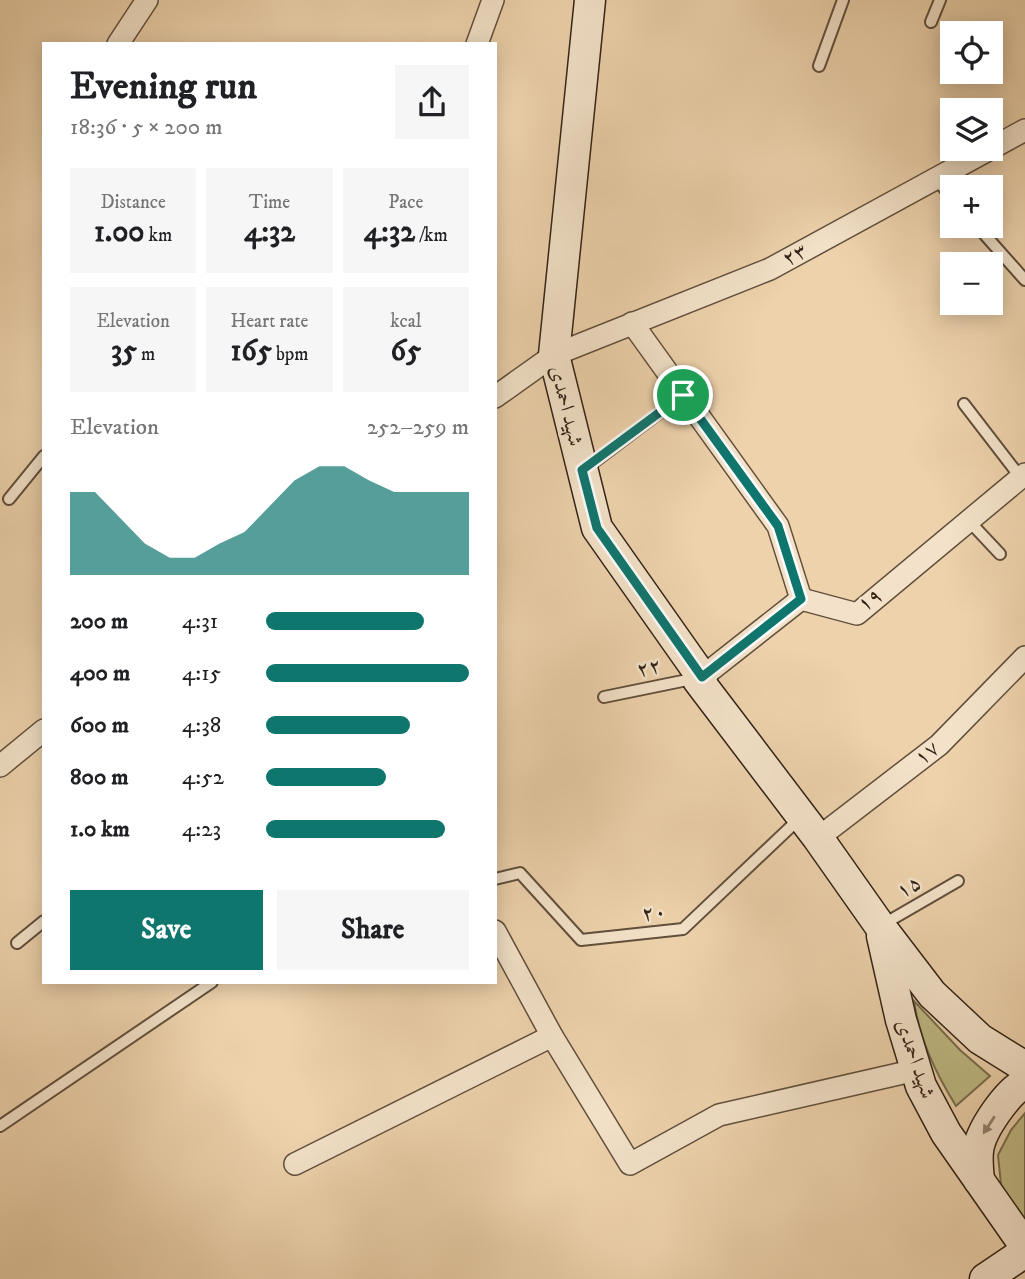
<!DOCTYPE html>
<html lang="en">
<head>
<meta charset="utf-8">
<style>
  body { margin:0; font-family:"IM FELL DW Pica",Amiri,serif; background:#f6f6f6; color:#202124; height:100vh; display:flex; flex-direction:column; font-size:26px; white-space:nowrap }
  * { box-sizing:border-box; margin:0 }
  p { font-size:23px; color:#757577 }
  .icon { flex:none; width:38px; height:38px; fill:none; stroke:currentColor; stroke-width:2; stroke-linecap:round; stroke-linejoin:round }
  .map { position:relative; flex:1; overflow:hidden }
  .drawer { position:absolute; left:42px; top:42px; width:455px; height:942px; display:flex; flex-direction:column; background:#fff; border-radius:0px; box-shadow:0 4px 18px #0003 }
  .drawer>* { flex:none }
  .tools { position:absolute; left:940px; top:21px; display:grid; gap:14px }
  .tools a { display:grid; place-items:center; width:63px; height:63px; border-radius:0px; background:#fff; box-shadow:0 4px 18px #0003; font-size:35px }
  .pin { position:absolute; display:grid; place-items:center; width:60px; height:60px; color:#fff; margin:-30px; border:4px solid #fff; border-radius:50%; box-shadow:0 2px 7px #0007 }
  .round { display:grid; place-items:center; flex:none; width:74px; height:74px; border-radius:0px; background:#f6f6f6 }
  .headline { display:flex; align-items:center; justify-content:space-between; height:119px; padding:0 28px }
  h1 { font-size:38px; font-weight:800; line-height:52px }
  .metrics { display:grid; grid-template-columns:repeat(3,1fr); gap:10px; height:119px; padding:7px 28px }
  .metrics div { display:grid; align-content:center; border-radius:0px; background:#f6f6f6; text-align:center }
  .metrics b { font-size:30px; font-weight:800 }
  .metrics small { font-size:19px; font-weight:400 }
  .metrics p { font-size:19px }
  .chart { height:196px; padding:14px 28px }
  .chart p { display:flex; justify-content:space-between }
  .chart svg { width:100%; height:126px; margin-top:7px; fill:#0f766e; opacity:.7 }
  .cta { display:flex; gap:14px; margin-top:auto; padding:14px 28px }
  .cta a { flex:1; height:80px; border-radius:0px; background:#0f766e; color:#fff; font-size:28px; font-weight:800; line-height:80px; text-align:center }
  .cta a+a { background:#f6f6f6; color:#202124 }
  ul { padding:0 28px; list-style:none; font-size:23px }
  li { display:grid; grid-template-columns:112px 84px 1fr; align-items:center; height:52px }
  li i { height:18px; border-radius:9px; background:#0f766e }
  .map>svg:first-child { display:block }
</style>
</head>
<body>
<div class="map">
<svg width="1025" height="1279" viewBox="0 0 1025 1279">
  <rect width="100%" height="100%" fill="#edd2ac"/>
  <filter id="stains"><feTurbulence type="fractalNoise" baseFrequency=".00286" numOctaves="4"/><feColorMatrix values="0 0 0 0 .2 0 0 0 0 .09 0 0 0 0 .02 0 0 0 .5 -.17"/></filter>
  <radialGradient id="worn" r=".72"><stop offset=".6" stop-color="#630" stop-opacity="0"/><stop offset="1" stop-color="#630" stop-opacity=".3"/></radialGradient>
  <g fill="#bfba84" stroke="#786e4e" stroke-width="2">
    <path d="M914 1001 960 1050 990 1076 956 1106C935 1072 920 1040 914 1001Z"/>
    <polygon points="1025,1113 1025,1224 1014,1215 1001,1185 998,1155 1011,1130"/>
  </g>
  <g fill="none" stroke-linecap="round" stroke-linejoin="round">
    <g stroke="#614f3c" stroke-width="14">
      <g id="lane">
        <polyline points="931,22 940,0"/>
        <polyline points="819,66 843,0"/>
        <polyline points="936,179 952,197"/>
        <polyline points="977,226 1025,280"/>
        <polyline points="964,404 1021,478"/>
        <polyline points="585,469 683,395"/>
        <polyline points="9,499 44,456"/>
        <polyline points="969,521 1000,554"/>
        <polyline points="604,697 697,678"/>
        <polyline points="495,879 520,873 581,940 683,929 800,818"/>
        <polyline points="882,925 958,881"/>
        <polyline points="17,943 44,921"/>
        <polyline points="0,1126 212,982"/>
      </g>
    </g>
    <g stroke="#614f3c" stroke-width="24">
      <g id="street">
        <polyline points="118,44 147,0"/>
        <polyline points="477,44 493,0"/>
        <polyline points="632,323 778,526 801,599"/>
        <polyline points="495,397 554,355 770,269 1025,130"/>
        <polyline points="702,677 801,599 857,614 1025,474"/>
        <polyline points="0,766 44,730"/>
        <polyline points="818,838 939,745 1025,657"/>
        <polyline points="495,931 552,1036"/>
        <polyline points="295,1164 552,1036 630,1164 719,1115 916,1070"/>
      </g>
    </g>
    <g stroke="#322317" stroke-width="33">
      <g id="secondary">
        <polyline points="590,0 554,355 597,528 702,677 698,680 818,838 880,926 932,994 980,1039 1025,1067"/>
        <polyline points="882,936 901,1020 921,1086 946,1133 1025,1246"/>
        <path d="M979 1180C978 1171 977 1160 978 1151 980 1131 1007 1092 1025 1083"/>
        <polyline points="985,1279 1025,1252"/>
      </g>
    </g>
    <use href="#lane" stroke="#f3e2c9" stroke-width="10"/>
    <use href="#street" stroke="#f3e2c9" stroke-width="21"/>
    <use href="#secondary" stroke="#f3e2c9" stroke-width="30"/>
  </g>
  <defs><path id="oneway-solid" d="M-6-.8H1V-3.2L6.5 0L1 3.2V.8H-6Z" transform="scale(1.75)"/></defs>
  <use fill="#928270" href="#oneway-solid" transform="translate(989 1125) rotate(123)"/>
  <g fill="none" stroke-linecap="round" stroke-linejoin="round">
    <g stroke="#fff" stroke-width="14">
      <polygon id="route" points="683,395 778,526 801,599 702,677 597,528 582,470"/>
    </g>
    <use href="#route" stroke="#0f766e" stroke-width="9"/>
  </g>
  <g text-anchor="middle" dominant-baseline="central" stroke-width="5" stroke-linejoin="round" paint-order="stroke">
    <g font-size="21" fill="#322317" stroke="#f3e2c9">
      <text transform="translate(795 255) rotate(-28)">۲۳</text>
      <text transform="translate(566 406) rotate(76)">شهید احمدی</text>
      <text transform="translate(870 600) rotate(-34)">۱۹</text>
      <text transform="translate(649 668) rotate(-12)">۲۲</text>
      <text transform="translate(927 753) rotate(-39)">۱۷</text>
      <text transform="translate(909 887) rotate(-30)">۱۵</text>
      <text transform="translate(654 913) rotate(-6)">۲۰</text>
      <text transform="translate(915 1059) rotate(71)">شهید احمدی</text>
    </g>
  </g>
  <rect width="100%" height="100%" filter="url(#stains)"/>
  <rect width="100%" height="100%" fill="url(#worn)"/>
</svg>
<div class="tools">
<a><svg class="icon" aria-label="locate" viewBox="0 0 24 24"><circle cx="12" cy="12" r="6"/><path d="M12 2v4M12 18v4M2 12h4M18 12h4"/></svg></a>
<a><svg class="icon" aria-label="layers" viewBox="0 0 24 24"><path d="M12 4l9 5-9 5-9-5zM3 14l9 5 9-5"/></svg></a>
<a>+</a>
<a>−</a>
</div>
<div class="pin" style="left:683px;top:395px;background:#1e9e55"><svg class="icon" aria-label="arrive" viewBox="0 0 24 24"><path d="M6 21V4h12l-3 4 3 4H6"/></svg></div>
<section class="drawer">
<div class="headline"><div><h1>Evening run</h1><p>18:36 · 5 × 200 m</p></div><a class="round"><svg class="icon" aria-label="share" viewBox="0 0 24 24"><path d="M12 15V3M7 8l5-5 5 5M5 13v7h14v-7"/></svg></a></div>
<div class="metrics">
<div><p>Distance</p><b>1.00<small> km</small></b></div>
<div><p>Time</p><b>4:32</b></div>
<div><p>Pace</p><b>4:32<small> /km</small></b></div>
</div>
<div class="metrics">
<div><p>Elevation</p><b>35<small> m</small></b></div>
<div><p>Heart rate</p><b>165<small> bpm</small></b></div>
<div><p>kcal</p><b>65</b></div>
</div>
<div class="chart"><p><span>Elevation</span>252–259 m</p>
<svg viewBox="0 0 160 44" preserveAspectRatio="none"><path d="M0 44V15L10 15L20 24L30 33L40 38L50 38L60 33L70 29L80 20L90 11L100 6L110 6L120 11L130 15L140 15L150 15L160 15V44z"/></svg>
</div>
<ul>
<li><b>200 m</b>4:31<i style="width:78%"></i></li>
<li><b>400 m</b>4:15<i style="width:100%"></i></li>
<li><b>600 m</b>4:38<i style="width:71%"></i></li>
<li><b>800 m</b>4:52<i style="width:59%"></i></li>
<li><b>1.0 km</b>4:23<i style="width:88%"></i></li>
</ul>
<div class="cta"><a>Save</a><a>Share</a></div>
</section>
</div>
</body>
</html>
